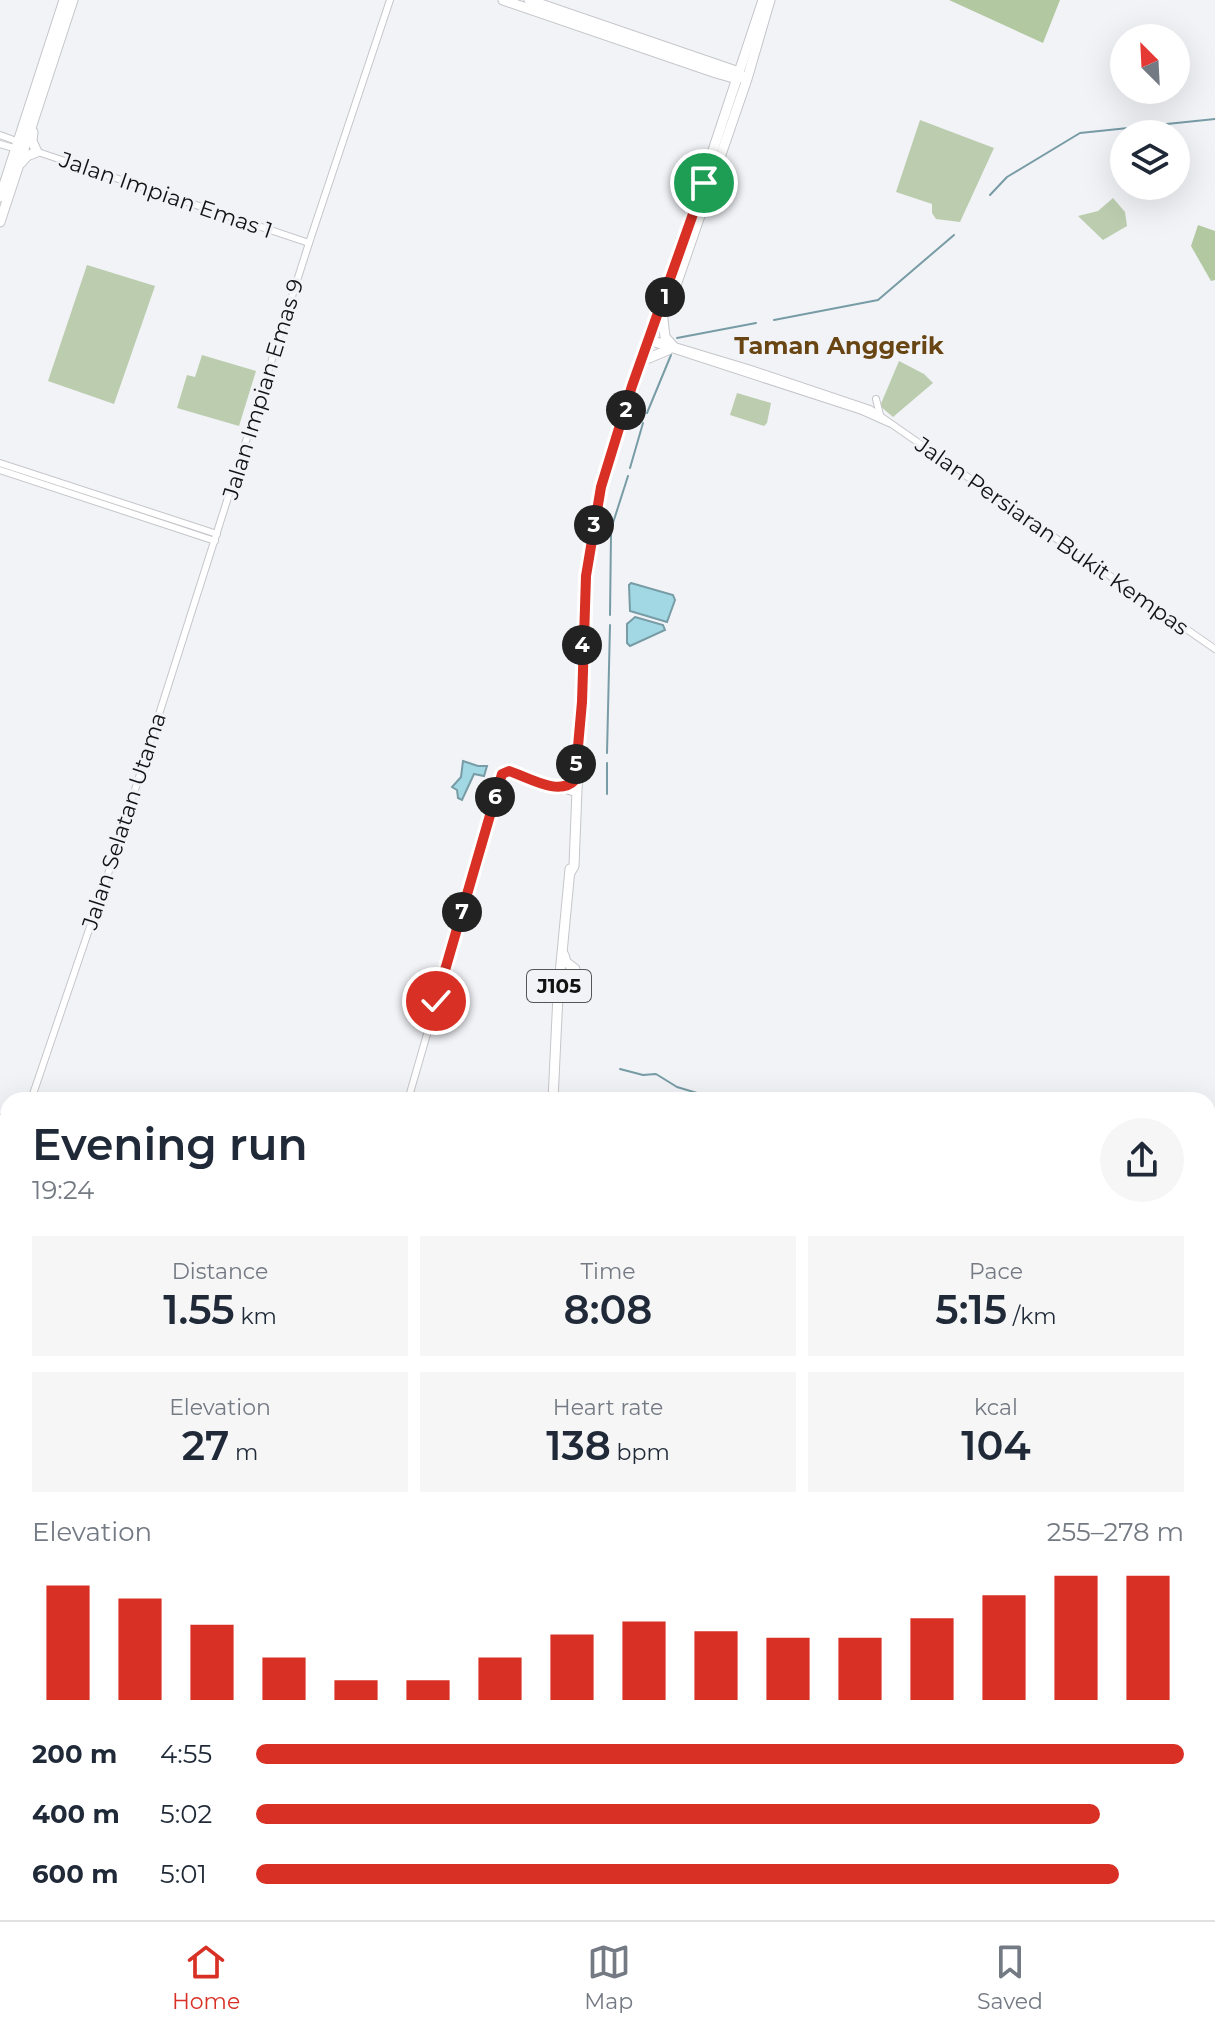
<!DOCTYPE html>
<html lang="en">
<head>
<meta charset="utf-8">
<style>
  body { margin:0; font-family:Montserrat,sans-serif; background:#f6f6f7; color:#1f2937; height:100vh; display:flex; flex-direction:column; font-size:30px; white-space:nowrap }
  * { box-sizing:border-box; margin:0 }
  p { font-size:26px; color:#747a83 }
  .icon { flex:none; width:44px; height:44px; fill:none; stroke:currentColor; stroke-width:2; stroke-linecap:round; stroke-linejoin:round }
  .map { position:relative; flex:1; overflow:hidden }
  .drawer { position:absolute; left:0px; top:1092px; width:1216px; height:828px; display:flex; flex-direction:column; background:#fff; border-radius:24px 24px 0 0; box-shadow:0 8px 32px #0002 }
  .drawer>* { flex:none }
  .needle { width:52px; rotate:336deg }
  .fabs { position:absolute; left:1110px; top:24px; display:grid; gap:16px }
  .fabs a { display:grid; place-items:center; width:80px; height:80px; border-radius:50%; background:#fff; box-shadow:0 8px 32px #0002; font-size:40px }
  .pin { position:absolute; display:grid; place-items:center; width:68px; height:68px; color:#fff; margin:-34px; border:4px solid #fff; border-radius:50%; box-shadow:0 2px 8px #0007 }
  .km { position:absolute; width:40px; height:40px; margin:-20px; border-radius:50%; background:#222; color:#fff; font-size:22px; line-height:40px; text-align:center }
  .round { display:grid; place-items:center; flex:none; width:84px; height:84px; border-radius:42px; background:#f6f6f7 }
  .summary { display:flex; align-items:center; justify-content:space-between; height:136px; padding:0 32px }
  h1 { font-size:44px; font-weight:600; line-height:60px }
  .metrics { display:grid; grid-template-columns:repeat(3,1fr); gap:12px; height:136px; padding:8px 32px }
  .metrics div { display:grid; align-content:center; border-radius:0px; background:#f6f6f7; text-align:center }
  .metrics b { font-size:40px; font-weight:600 }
  .metrics small { font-size:22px; font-weight:400 }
  .metrics p { font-size:22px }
  .chart { height:224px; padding:16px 32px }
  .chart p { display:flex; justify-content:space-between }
  .chart svg { width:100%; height:144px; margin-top:8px; stroke:#d93025; stroke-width:6 }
  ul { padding:0 32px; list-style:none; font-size:26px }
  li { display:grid; grid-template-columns:128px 96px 1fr; align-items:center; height:60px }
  li i { height:20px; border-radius:10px; background:#d93025 }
  .dock { display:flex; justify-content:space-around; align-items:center; height:112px; border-top:2px solid #e0e1e3; background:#fff; font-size:22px; color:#747a83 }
  .dock a { display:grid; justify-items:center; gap:4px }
  .dock .active { color:#d93025 }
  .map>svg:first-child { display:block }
</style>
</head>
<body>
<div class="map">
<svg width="1215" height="1920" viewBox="0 0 1215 1920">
  <rect width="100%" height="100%" fill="#f2f3f7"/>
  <g fill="#bbcdae">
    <polygon points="920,120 994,148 960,222 936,219 932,213 932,204 896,192"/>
    <polygon points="1113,198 1125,212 1127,226 1103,240 1078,216 1098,211"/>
    <polygon points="87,265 155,286 114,404 48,381"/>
    <polygon points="202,355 256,371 239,426 177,408 187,375 195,377"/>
    <polygon points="899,361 924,374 933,383 893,417 880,406"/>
    <polygon points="737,393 771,403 767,423 764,426 730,415"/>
  </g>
  <g fill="#b2c8a1">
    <polygon points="949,0 1060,0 1043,43"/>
    <polygon points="1198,225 1215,231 1215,280 1211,281 1191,246"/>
  </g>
  <g fill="#a2d7e4" stroke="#779ca5" stroke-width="2">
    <polygon points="631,583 673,595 675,600 667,622 630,611 629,585"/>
    <polygon points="635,617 663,625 665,630 630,646 627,643 627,624"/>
    <polygon points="463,761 478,766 487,766 484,776 474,774 462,800 458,798 457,790 452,787 461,777"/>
  </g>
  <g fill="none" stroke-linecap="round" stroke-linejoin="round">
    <g stroke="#779ca5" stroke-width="2">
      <polyline points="990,195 1007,177 1080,133 1215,119"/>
      <polyline points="774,320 878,300 954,235"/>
      <polyline points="677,338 756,323"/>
      <polyline points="647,413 671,355"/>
      <polyline points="630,468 643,423"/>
      <polyline points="612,526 628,476"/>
      <polyline points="610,615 611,534"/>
      <polyline points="607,753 610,625"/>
      <polyline points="607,794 607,763"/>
      <polyline points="620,1069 643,1075 656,1074 677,1087 697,1093 703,1100"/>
      <polyline points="1119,1920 1122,1912"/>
    </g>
    <g stroke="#a2d7e4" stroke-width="7">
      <polyline points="0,1386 8,1388"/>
      <polyline points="0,1407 8,1409"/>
      <polyline points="0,1858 8,1855"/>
      <polyline points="615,1912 622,1920"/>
      <polyline points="649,1912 656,1920"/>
    </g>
    <g stroke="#c5c6ca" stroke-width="8">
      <g id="minor">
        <polyline points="0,135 19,142"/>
        <polyline points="0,144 17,149"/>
        <polyline points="35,151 309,243"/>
        <polyline points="650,342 655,340 748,368 870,409 1215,649"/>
        <polyline points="650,342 862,411 889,423"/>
        <polyline points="876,399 880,415"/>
        <polyline points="0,463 217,534"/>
        <polyline points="0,470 215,541"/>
        <polyline points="31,1100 112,862 309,243 390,0"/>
        <polyline points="408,1100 502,774 509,771 578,794"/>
        <polyline points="0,1192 8,1168"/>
        <polyline points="1208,1458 1215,1421"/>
        <polyline points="1208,1485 1215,1452"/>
        <polyline points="0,1619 8,1645"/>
        <polyline points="1208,1686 1215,1688"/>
        <polyline points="1208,1880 1215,1885"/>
        <polyline points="1153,1912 1179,1920"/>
        <polyline points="1195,1912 1215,1917"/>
      </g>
    </g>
    <g stroke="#c5c6ca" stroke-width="11">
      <g id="major">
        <polyline points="503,0 716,73 737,79 742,76"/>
        <polyline points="529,0 739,72 742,77"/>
        <polyline points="21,163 27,156 37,152 32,141 33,132"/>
        <polyline points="0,197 64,0"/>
        <polyline points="0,222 73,0"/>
        <polyline points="672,297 747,79 770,0"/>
        <polyline points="663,319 665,337 673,346"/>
        <polyline points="649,358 668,350"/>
        <polyline points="560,789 569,786 575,780"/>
        <polyline points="570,873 574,866 585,588 590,544 601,487 763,0"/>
        <polyline points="561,983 564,975 575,969 566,962 564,955"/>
        <polyline points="553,1100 558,995 570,869"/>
        <polyline points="1208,1848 1215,1852"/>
        <polyline points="205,1920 211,1912"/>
      </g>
    </g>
    <g stroke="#c5c6ca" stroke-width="13">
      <g id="highway">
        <polyline points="0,1284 8,1283"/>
        <polyline points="0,1292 8,1292"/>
        <polyline points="1208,1856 1215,1860"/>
        <polyline points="1208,1867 1215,1871"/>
      </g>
    </g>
    <use href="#minor" stroke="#fff" stroke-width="6"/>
    <use href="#major" stroke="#fff" stroke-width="9"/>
    <use href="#highway" stroke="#fff" stroke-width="11"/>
    <g stroke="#6a6a6c" stroke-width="5">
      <g id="rail">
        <polyline points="0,1116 8,1123"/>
        <polyline points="300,1920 303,1912"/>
      </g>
    </g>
    <use href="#rail" stroke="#f2f3f7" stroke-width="2" stroke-dasharray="6" stroke-linecap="butt"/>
  </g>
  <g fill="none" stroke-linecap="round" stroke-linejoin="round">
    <g stroke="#fff" stroke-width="16">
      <path id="route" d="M436 1001 502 774 509 771C528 777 559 797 575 780L582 702 586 576 601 487 632 386 704 183"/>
    </g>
    <use href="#route" stroke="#d93025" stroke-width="10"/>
  </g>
  <g text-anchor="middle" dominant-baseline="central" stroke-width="6" stroke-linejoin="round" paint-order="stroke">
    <rect fill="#f2f3f7" stroke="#555657" stroke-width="2" x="527" y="970" width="64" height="32" rx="6"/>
    <g font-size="20" font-weight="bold" fill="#121213">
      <text x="559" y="986">J105</text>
    </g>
    <g font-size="22" fill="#121213" stroke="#f2f3f7">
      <text transform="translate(166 195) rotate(19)">Jalan Impian Emas 1</text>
      <text transform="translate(263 389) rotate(-73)">Jalan Impian Emas 9</text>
      <text transform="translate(1052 536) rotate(35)">Jalan Persiaran Bukit Kempas</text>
      <text transform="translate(124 821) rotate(-72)">Jalan Selatan Utama</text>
    </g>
    <g font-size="24" font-weight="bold" fill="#684513" stroke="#f2f3f7">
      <text x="839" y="345">Taman Anggerik</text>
    </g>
  </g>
</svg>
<div class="fabs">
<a><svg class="needle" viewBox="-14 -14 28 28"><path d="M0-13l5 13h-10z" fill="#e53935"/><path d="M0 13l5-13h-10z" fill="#747a83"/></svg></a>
<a><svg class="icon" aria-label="layers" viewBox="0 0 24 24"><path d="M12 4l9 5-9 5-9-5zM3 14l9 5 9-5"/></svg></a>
</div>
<div class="pin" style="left:704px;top:183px;background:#1e9e55"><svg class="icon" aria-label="arrive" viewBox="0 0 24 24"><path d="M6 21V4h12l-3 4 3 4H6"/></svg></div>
<div class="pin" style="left:436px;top:1001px;background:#d93025"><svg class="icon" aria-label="check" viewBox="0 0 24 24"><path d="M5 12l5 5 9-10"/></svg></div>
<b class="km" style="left:665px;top:297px">1</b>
<b class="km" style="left:626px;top:410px">2</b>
<b class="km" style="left:594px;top:525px">3</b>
<b class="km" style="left:582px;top:645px">4</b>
<b class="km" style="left:576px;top:764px">5</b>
<b class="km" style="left:495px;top:797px">6</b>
<b class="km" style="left:462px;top:912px">7</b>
<section class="drawer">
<div class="summary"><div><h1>Evening run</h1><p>19:24</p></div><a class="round"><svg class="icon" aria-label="share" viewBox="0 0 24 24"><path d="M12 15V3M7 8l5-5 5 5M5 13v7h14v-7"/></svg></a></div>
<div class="metrics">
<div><p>Distance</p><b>1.55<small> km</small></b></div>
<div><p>Time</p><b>8:08</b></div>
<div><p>Pace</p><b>5:15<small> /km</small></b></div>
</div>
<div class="metrics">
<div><p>Elevation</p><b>27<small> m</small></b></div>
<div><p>Heart rate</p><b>138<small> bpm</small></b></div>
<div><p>kcal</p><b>104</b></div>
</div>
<div class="chart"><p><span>Elevation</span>255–278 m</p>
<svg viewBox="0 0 160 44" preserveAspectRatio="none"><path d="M5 44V9M15 44V13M25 44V21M35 44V31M45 44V38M55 44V38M65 44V31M75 44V24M85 44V20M95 44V23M105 44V25M115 44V25M125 44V19M135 44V12M145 44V6M155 44V6"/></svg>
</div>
<ul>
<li><b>200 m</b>4:55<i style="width:100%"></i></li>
<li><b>400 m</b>5:02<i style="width:91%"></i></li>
<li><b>600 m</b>5:01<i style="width:93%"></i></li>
</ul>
</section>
</div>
<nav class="dock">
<a class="active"><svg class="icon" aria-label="home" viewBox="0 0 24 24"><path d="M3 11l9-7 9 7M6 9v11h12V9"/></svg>Home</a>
<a><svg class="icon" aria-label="map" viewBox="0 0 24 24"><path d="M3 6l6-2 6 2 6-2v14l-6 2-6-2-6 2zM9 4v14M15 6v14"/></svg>Map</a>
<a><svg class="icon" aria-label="saved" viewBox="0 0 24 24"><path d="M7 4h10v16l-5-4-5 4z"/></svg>Saved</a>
</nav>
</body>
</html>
